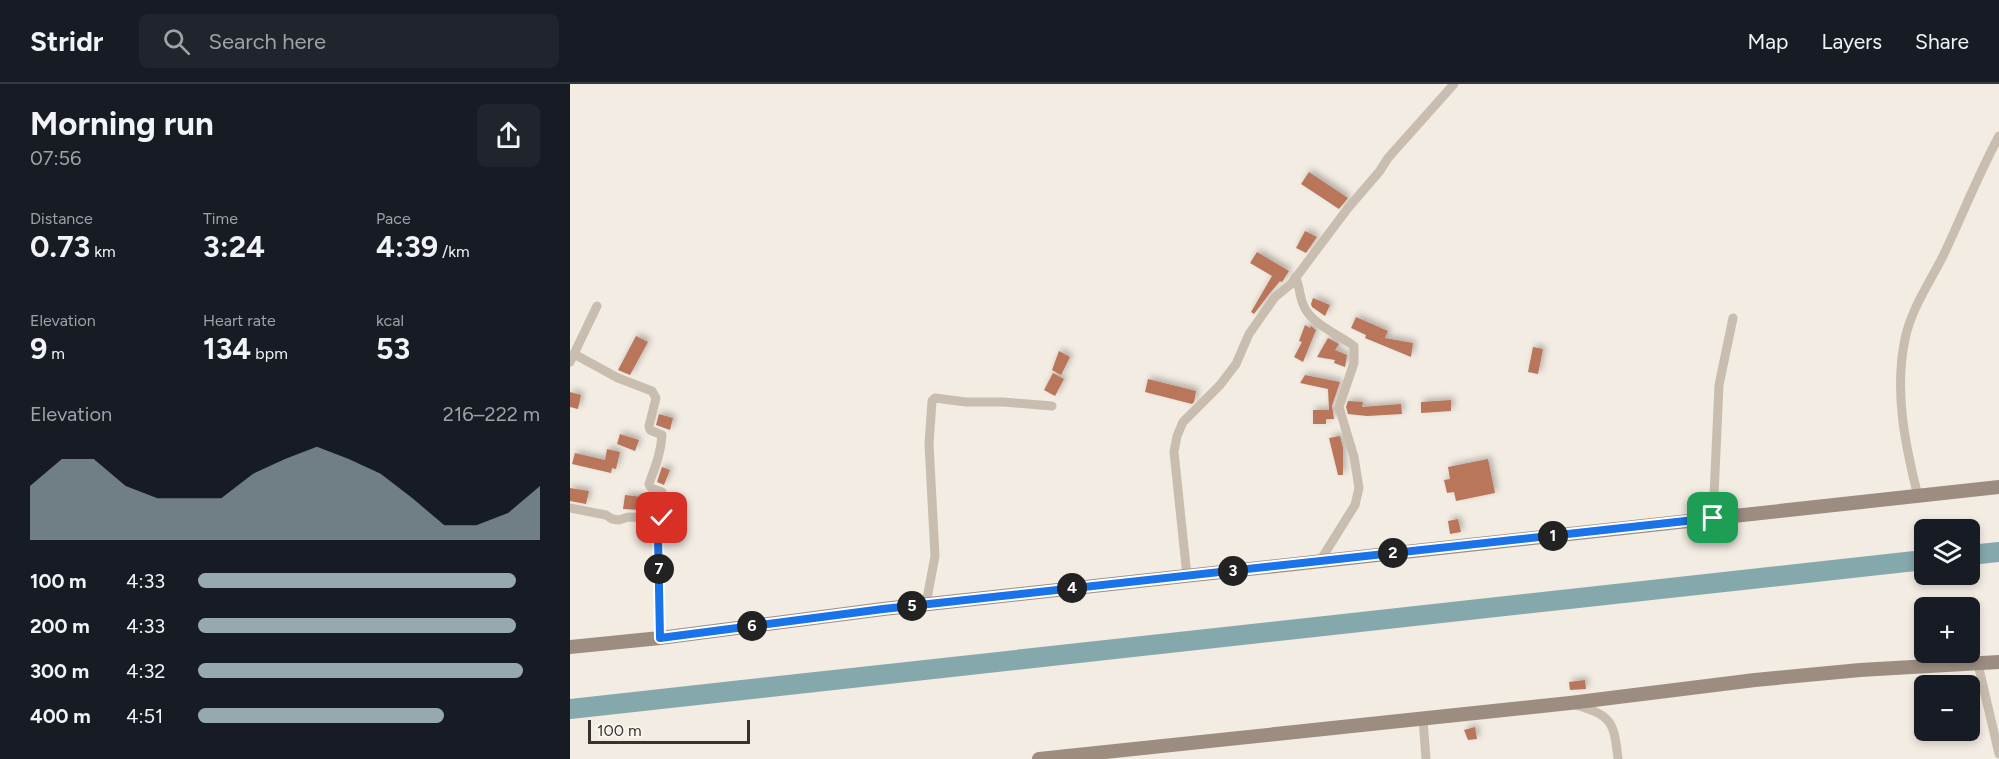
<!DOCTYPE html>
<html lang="en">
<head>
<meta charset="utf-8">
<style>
  body { margin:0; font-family:Figtree,sans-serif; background:#20242c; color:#f1f3f6; height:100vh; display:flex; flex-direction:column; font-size:22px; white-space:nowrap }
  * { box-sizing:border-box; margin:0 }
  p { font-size:20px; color:#9ea1a6 }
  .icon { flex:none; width:33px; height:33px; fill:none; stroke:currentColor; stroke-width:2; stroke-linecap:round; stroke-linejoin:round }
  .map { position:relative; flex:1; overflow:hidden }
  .sheet { display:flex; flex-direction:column; background:#171b24; width:570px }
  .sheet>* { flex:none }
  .tools { position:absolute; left:1344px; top:435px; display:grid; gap:12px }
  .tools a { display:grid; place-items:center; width:66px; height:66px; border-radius:9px; background:#171b24; box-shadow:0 3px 9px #0003; font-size:30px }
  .scale { position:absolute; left:18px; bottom:15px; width:162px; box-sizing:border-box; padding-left:6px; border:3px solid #39312d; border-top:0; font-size:16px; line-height:21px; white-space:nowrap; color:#39312d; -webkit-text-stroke:4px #f9f5ef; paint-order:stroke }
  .pin { position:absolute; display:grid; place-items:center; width:51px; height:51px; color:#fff; margin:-26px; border-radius:12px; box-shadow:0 3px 9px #0006 }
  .km { position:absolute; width:30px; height:30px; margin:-15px; border-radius:50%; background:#222; color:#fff; font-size:16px; line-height:30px; text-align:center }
  .round { display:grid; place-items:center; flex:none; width:63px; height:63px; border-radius:9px; background:#20242c }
  .headline { display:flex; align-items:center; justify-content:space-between; height:102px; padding:0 30px }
  h1 { font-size:33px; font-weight:700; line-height:45px }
  .stats { display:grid; grid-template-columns:repeat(3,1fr); gap:9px; height:102px; padding:6px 30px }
  .stats div { display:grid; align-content:center }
  .stats b { font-size:30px; font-weight:700 }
  .stats small { font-size:16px; font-weight:400 }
  .stats p { font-size:16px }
  .chart { height:168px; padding:12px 30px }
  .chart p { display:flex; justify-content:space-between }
  .chart svg { width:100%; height:108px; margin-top:6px; fill:#96aaae; opacity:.7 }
  ul { padding:0 30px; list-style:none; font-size:20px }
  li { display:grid; grid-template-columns:96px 72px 1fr; align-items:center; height:45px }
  li i { height:15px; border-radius:8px; background:#96aaae }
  header { display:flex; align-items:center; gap:36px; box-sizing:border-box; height:84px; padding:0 30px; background:#171b24; border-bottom:2px solid #363941 }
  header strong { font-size:28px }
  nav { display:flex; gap:33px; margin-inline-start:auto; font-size:21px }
  .search { width:420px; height:54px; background:#20242c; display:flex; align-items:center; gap:15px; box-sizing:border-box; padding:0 21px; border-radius:9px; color:#9ea1a6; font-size:22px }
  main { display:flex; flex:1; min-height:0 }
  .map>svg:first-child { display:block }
</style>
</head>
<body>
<header>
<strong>Stridr</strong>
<div class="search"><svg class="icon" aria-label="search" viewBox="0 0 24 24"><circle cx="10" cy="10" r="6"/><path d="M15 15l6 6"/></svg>Search here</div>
<nav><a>Map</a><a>Layers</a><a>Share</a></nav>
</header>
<main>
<section class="sheet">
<div class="headline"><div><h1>Morning run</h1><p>07:56</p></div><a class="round"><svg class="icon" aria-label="share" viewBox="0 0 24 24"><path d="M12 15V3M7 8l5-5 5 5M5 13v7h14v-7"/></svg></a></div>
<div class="stats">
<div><p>Distance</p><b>0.73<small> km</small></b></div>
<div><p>Time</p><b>3:24</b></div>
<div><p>Pace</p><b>4:39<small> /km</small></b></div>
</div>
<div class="stats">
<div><p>Elevation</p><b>9<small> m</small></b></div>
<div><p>Heart rate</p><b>134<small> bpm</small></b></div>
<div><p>kcal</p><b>53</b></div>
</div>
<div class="chart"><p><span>Elevation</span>216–222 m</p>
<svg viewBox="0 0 160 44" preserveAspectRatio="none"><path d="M0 44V22L10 11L20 11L30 22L40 27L50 27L60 27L70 17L80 11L90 6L100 11L110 17L120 27L130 38L140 38L150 33L160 22V44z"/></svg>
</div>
<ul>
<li><b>100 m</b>4:33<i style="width:93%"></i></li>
<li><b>200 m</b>4:33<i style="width:93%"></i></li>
<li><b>300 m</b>4:32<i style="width:95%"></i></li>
<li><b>400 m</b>4:51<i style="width:72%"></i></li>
</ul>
</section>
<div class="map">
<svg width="1429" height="675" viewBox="0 0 1429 675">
  <defs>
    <filter id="shadow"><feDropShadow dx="3" dy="-3" stdDeviation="3" flood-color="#0004"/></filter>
  </defs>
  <rect width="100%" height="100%" fill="#f2ece3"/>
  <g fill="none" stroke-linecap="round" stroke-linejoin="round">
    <g stroke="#85a8ac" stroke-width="20">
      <polyline points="1400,471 1429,468"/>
      <polyline points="0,625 1354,476"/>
    </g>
  </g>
  <g fill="#b9765a" filter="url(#shadow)">
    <polygon points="739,88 778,114 769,125 731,100"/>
    <polygon points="735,147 747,153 736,169 726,164"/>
    <polygon points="687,168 719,187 712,198 710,197 700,209 684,230 681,228 702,192 680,179"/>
    <polygon points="743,214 760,221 755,232 742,223 741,220"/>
    <polygon points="786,233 818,247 815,254 843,259 841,273 795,254 796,251 781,244"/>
    <polygon points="735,241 740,244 741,242 746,246 733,278 724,273 732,258 729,257"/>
    <polygon points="66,252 78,258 60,291 48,286"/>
    <polygon points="758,254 769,260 765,266 777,271 775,283 764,279 765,276 747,273"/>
    <polygon points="963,263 973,265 968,290 958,288"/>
    <polygon points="489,267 500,273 491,291 482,286"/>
    <polygon points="483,289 494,295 485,312 474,306"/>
    <polygon points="735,291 770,298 762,322 764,335 756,335 756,340 743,340 743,326 759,326 758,305 730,299"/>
    <polygon points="578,295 626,307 624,318 622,320 575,308"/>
    <polygon points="0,308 11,311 8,325 0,323"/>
    <polygon points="881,316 881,327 851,329 851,318"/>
    <polygon points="778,317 793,318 792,323 831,320 832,330 797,332 778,330 776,323"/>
    <polygon points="89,330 103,334 100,346 86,341"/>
    <polygon points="50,350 69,356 65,367 47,360"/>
    <polygon points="770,352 773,364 773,391 768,391 759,354"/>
    <polygon points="37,365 50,368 46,385 42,384 41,389 2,380 5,369 35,376"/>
    <polygon points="918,375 925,409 886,417 884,408 877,409 874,396 880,395 878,383"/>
    <polygon points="92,383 100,386 94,401 87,398"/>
    <polygon points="0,404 19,407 16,420 0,417"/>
    <polygon points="55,411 72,413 71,426 53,425"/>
    <polygon points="888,435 891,448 880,450 878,437"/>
    <polygon points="1015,596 1016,605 1000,606 999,598"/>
    <polygon points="905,643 907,655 898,656 894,646"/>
  </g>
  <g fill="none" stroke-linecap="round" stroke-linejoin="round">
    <g stroke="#c9bdb0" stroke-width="9">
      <path d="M725 193C730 201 729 211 733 220 740 240 768 250 784 262V279L769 323 784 373 789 404 785 421 750 477"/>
      <path d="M4 270 48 294 82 307 86 314 79 342 80 346 92 351C91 369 85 383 79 400L81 404 92 408 96 417 88 453 90 554"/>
      <polyline points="0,278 27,222"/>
      <path d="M1348 412C1335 361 1324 307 1335 255 1341 225 1360 198 1373 172 1392 132 1408 91 1429 52"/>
      <polyline points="0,424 36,431 42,435 49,436 58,433 92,434"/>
      <polyline points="1143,434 1149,301 1163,234"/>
      <polyline points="617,492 604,368 607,352 613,338 650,301 666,280 679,250 705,213 721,200 778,124 809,88 818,74 884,0"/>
      <polyline points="356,520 365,472 359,360 362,317 365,314 396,318 433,318 482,322"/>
      <polyline points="1408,580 1429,670"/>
      <path d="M1005 621C1042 631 1044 638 1048 675"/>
      <polyline points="853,635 856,675"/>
    </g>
    <g stroke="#9d8d81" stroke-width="14">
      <polyline points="0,563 90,554 313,525 1429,403"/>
      <polyline points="469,675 1000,619 1185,596 1290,586 1429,578"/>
    </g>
  </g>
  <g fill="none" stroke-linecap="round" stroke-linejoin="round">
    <g stroke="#fff" stroke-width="12">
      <polyline id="route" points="92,434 88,453 90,554 313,525 1143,434"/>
    </g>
    <use href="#route" stroke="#1a73e8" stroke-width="8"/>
  </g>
</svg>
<div class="tools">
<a><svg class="icon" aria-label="layers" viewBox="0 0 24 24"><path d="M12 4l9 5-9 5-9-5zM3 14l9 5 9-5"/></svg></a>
<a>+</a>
<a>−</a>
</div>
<div class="scale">100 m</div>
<div class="pin" style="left:1143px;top:434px;background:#1e9e55"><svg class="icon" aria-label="arrive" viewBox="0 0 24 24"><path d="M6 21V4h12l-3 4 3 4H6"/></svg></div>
<div class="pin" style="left:92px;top:434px;background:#d93025"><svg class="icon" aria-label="check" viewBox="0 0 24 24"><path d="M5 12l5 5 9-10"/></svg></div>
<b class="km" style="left:983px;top:452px">1</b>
<b class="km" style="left:823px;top:469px">2</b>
<b class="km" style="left:663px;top:487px">3</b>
<b class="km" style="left:502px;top:504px">4</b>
<b class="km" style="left:342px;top:522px">5</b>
<b class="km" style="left:182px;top:542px">6</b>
<b class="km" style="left:89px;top:485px">7</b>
</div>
</main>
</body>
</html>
